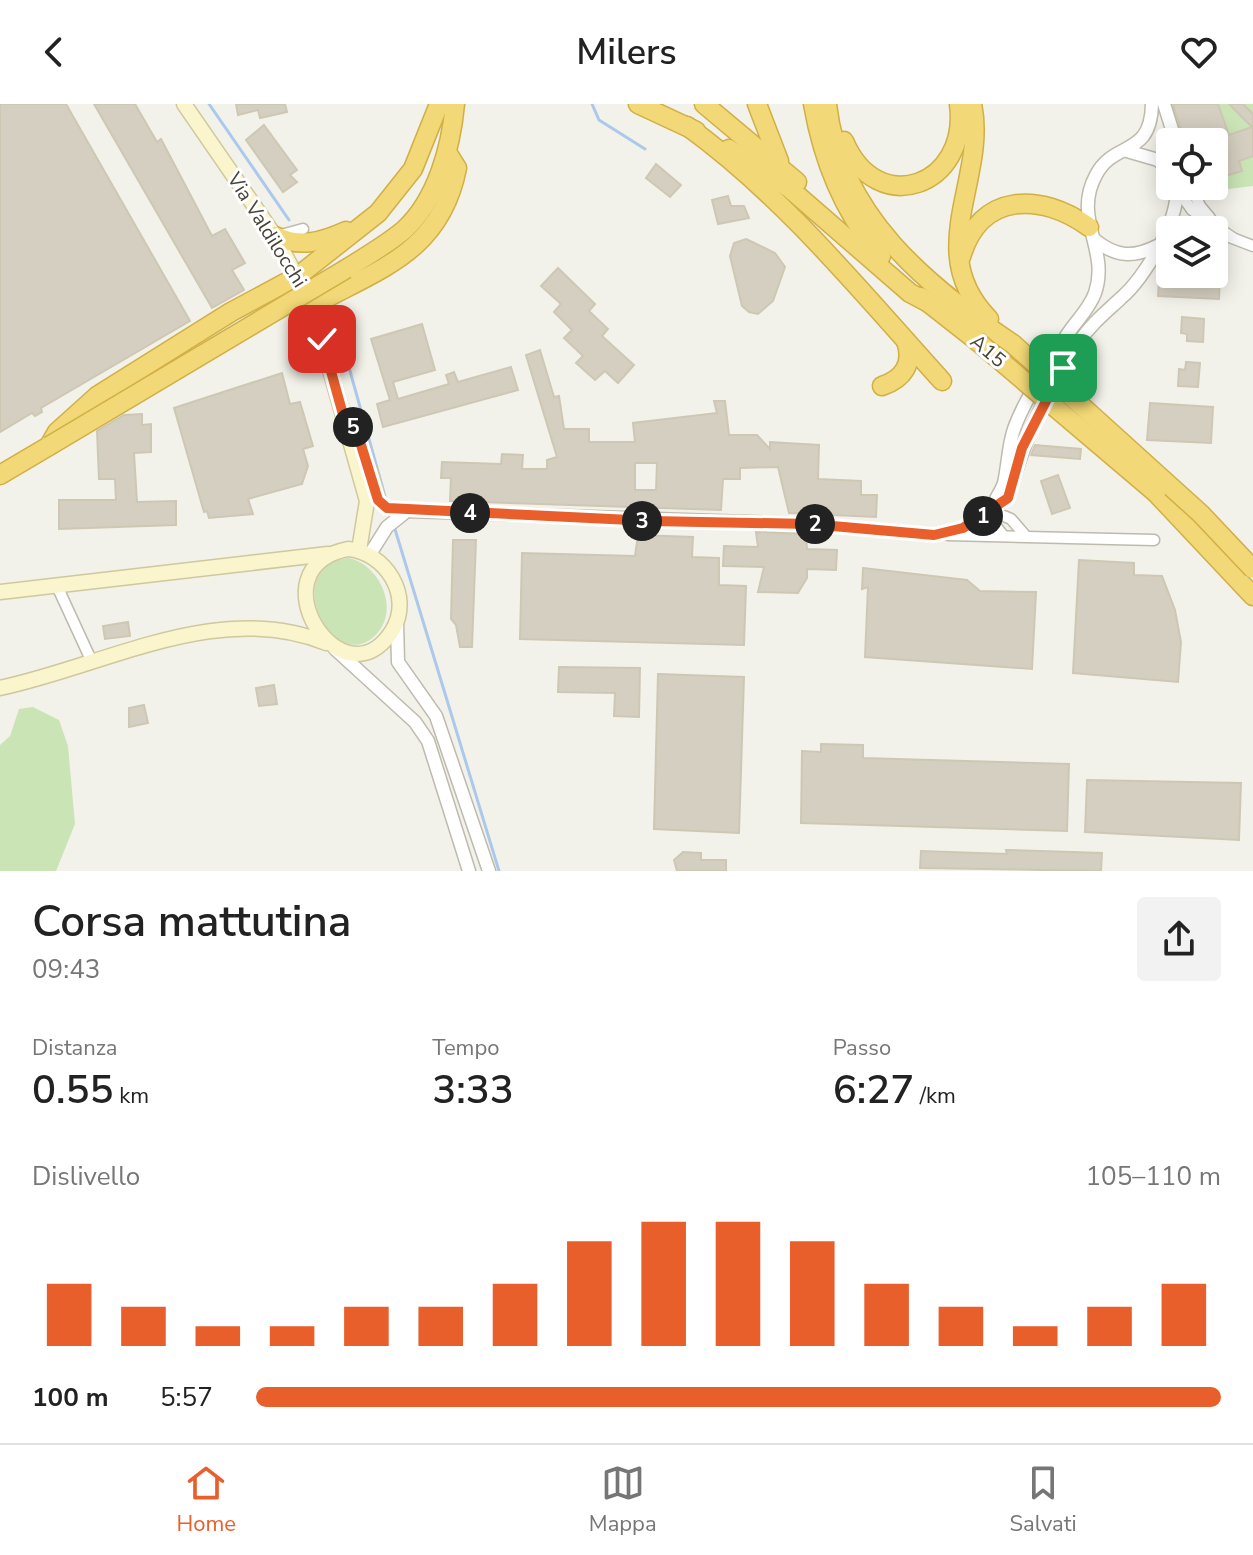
<!DOCTYPE html>
<html lang="it">
<head>
<meta charset="utf-8">
<style>
  body { margin:0; font-family:"Nunito Sans",sans-serif; background:#f2f2f2; color:#222; height:100vh; display:flex; flex-direction:column; font-size:30px; white-space:nowrap }
  * { box-sizing:border-box; margin:0 }
  p { font-size:26px; color:#767676 }
  .icon { flex:none; width:44px; height:44px; fill:none; stroke:currentColor; stroke-width:2; stroke-linecap:round; stroke-linejoin:round }
  .map { position:relative; height:767px; overflow:hidden }
  .sheet { display:flex; flex-direction:column; background:#fff; flex:1 }
  .sheet>* { flex:none }
  .tools { position:absolute; left:1156px; top:24px; display:grid; gap:16px }
  .tools a { display:grid; place-items:center; width:72px; height:72px; border-radius:8px; background:#fff; box-shadow:0 4px 20px #0003; font-size:40px }
  .pin { position:absolute; display:grid; place-items:center; width:68px; height:68px; color:#fff; margin:-34px; border-radius:16px; box-shadow:0 4px 12px #0006 }
  .km { position:absolute; width:40px; height:40px; margin:-20px; border-radius:50%; background:#222; color:#fff; font-size:22px; line-height:40px; text-align:center }
  .round { display:grid; place-items:center; flex:none; width:84px; height:84px; border-radius:8px; background:#f2f2f2 }
  .overview { display:flex; align-items:center; justify-content:space-between; height:136px; padding:0 32px }
  h1 { font-size:44px; font-weight:600; line-height:60px }
  .stats { display:grid; grid-template-columns:repeat(3,1fr); gap:12px; height:136px; padding:8px 32px }
  .stats div { display:grid; align-content:center }
  .stats b { font-size:40px; font-weight:600 }
  .stats small { font-size:22px; font-weight:400 }
  .stats p { font-size:22px }
  .chart { height:224px; padding:16px 32px }
  .chart p { display:flex; justify-content:space-between }
  .chart svg { width:100%; height:144px; margin-top:8px; stroke:#e85f2c; stroke-width:6 }
  ul { padding:0 32px; list-style:none; font-size:26px }
  li { display:grid; grid-template-columns:128px 96px 1fr; align-items:center; height:60px }
  li i { height:20px; border-radius:10px; background:#e85f2c }
  header { display:flex; justify-content:space-between; align-items:center; height:104px; padding:0 32px; background:#fff; font-size:36px; font-weight:600 }
  .dock { display:flex; justify-content:space-around; align-items:center; height:112px; border-top:2px solid #e0e0e0; background:#fff; font-size:22px; color:#767676 }
  .dock a { display:grid; justify-items:center; gap:4px }
  .dock .active { color:#e85f2c }
  .map>svg:first-child { display:block }
</style>
</head>
<body>
<header><svg class="icon" aria-label="back" viewBox="0 0 24 24"><path d="M15 5l-7 7 7 7"/></svg>Milers<svg class="icon" aria-label="heart" viewBox="0 0 24 24"><path d="M12 20l-8-8c-3-5 5-10 8-4 3-6 11-1 8 4z"/></svg></header>
<div class="map">
<svg width="1253" height="767" viewBox="0 0 1253 767">
  <rect width="100%" height="100%" fill="#f3f2ea"/>
  <g fill="#cae4b6">
    <polygon points="1168,0 1253,0 1253,82 1196,89 1194,82 1214,82 1214,38 1180,38"/>
    <path d="M348 454C377 459 399 501 379 527 338 580 275 464 348 454Z"/>
    <polygon points="33,603 59,616 68,642 75,720 56,767 0,767 0,641 10,632 19,605"/>
  </g>
  <g fill="none" stroke-linecap="round" stroke-linejoin="round">
    <g stroke="#acc9eb" stroke-width="3">
      <polyline points="209,0 289,116"/>
      <polyline points="592,0 599,16 645,45"/>
      <polyline points="331,199 386,396"/>
      <polyline points="394,422 499,767"/>
    </g>
  </g>
  <g fill="#d4cfc0" stroke="#cec7b4" stroke-width="2" fill-rule="evenodd">
    <polygon points="0,0 66,0 190,217 41,304 42,308 35,312 32,309 0,328"/>
    <polygon points="94,0 135,0 157,38 161,35 212,132 225,125 245,159 232,166 244,186 212,204"/>
    <polygon points="236,0 285,0 287,8 260,14 258,6 238,11"/>
    <polygon points="1173,0 1218,0 1229,31 1252,23 1229,0 1243,0 1253,10 1253,52 1239,57 1242,67 1225,72 1222,62 1214,65 1214,38 1185,38"/>
    <polygon points="264,21 297,66 290,71 297,78 283,88 246,36"/>
    <polygon points="656,60 681,81 670,93 646,74"/>
    <polygon points="728,92 731,102 744,102 749,114 718,120 712,96"/>
    <polygon points="746,135 775,149 785,163 773,197 758,210 749,208 742,202 730,152 734,139"/>
    <polygon points="1160,159 1170,159 1170,170 1220,170 1219,195 1158,192"/>
    <polygon points="558,164 595,200 589,207 608,225 602,232 634,261 618,279 605,267 595,276 576,259 583,252 564,234 572,226 554,208 561,200 541,182"/>
    <polygon points="1182,213 1204,215 1203,238 1187,237 1187,230 1181,229"/>
    <polygon points="422,220 435,266 393,278 398,295 449,280 446,271 454,268 458,278 511,263 518,286 383,323 377,300 390,296 371,235"/>
    <path d="M540 246 554 293 559 292 564 325H589V338H635L633 319 717 309 714 297H725L729 331H757L770 345V338L819 341 818 375 861 377V391H877L876 413 789 409 778 363 740 364V375H723L721 406 450 397 451 374H441L442 358 501 360 502 350 523 351 522 365H547V356L557 353 526 251ZM635 359H657L656 386H635Z"/>
    <polygon points="1186,258 1200,259 1198,283 1178,282 1179,265 1185,266"/>
    <polygon points="282,269 290,300 300,298 313,342 303,345 308,362 302,380 248,395 253,410 209,414 207,407 204,408 174,304"/>
    <polygon points="1150,299 1213,303 1211,339 1147,336"/>
    <polygon points="142,310 142,321 151,320 151,348 134,349 137,398 176,397 176,421 59,425 59,396 116,396 115,375 99,375 97,327 124,311"/>
    <polygon points="1035,341 1081,345 1080,355 1031,351"/>
    <polygon points="1058,371 1070,404 1052,410 1041,377"/>
    <polygon points="756,428 806,430 807,445 837,446 836,466 807,465 807,474 798,489 758,488 764,463 723,462 724,442 758,443"/>
    <polygon points="638,431 693,433 692,453 719,454 719,481 746,482 744,541 520,535 522,449 635,452"/>
    <polygon points="453,436 476,436 472,543 460,543 456,521 451,515"/>
    <polygon points="1079,456 1134,459 1134,471 1162,472 1175,506 1181,538 1178,578 1073,569"/>
    <polygon points="863,464 967,476 980,487 1036,488 1032,565 865,553 868,483 862,485"/>
    <polygon points="128,518 130,532 105,535 103,522"/>
    <polygon points="559,563 640,564 639,613 614,612 615,589 558,588"/>
    <polygon points="658,570 744,573 739,729 654,725"/>
    <polygon points="274,581 277,600 259,602 256,584"/>
    <polygon points="144,601 148,619 129,623 129,604"/>
    <polygon points="821,640 863,641 863,654 1069,660 1067,727 801,719 802,647 821,648"/>
    <polygon points="1087,676 1241,679 1239,736 1085,728"/>
    <polygon points="1006,746 1102,749 1101,767 920,764 921,747 1007,750"/>
    <polygon points="683,748 701,749 701,756 726,756 726,767 677,767 674,756"/>
  </g>
  <g fill="none" stroke-linecap="round" stroke-linejoin="round">
    <g stroke="#bebaad" stroke-width="13">
      <g id="minor">
        <polyline points="1191,82 1200,102 1210,114"/>
        <polyline points="1177,85 1192,106 1233,134"/>
        <polyline points="1183,126 1209,126"/>
        <polyline points="281,131 303,125"/>
        <polyline points="1227,132 1253,142"/>
        <polyline points="1002,430 992,417 992,407 1011,415 1024,430"/>
        <polyline points="948,431 1154,436"/>
        <polyline points="57,482 92,558"/>
      </g>
    </g>
    <g stroke="#bebaad" stroke-width="15">
      <g id="tertiary">
        <polyline points="1164,0 1176,38"/>
        <polyline points="1127,47 1158,56 1170,68"/>
        <path d="M1095 136C1116 153 1133 154 1157 142"/>
        <path d="M378 396 387 404 407 407 810 420 934 431 963 424 1008 394C1023 338 1046 286 1079 238 1092 219 1105 209 1121 194 1145 174 1181 113 1176 82"/>
        <path d="M992 407C993 396 1001 389 1004 379 1008 362 1008 342 1014 325 1025 294 1048 262 1065 234 1074 219 1089 206 1095 189 1110 145 1072 115 1096 71 1114 36 1151 54 1152 0"/>
        <polyline points="370,450 387,423 407,407"/>
        <polyline points="397,519 398,558 436,612 489,767"/>
        <polyline points="335,545 415,618 428,637 469,767"/>
      </g>
    </g>
    <g stroke="#cfc89d" stroke-width="17">
      <g id="secondary">
        <polyline points="184,0 275,132 312,202 367,397 359,446"/>
        <polyline points="370,367 378,396"/>
        <path d="M348 445C385 448 414 492 392 527 343 604 252 464 348 445Z"/>
        <polyline points="0,488 328,450"/>
        <path d="M0 584C105 562 219 495 326 539"/>
      </g>
    </g>
    <g stroke="#d1af47" stroke-width="21">
      <g id="motorway">
        <polyline points="638,0 696,27"/>
        <polyline points="704,0 797,78"/>
        <polyline points="757,0 779,57"/>
        <path d="M813 0C823 57 843 108 881 152"/>
        <path d="M827 0C839 111 927 182 1013 240"/>
        <path d="M972 0C988 75 922 147 989 215"/>
        <path d="M687 22C785 93 862 189 942 277"/>
        <path d="M844 37C877 116 970 82 959 0"/>
        <polyline points="729,45 789,84 910,189 929,199"/>
        <path d="M275 132C300 144 322 138 346 127"/>
        <path d="M961 153C980 88 1041 88 1089 123"/>
        <path d="M346 165C365 153 386 141 404 126 437 96 451 43 455 0"/>
        <polyline points="921,193 977,237"/>
        <path d="M312 202C377 165 440 150 457 64L447 48"/>
        <path d="M882 282C903 275 914 260 906 237"/>
        <polyline points="0,371 49,342 57,328 97,292 231,208 298,172 378,109 413,65 439,0"/>
        <polyline points="1156,389 1253,492"/>
      </g>
    </g>
    <use href="#minor" stroke="#fff" stroke-width="10"/>
    <use href="#tertiary" stroke="#fff" stroke-width="12"/>
    <use href="#secondary" stroke="#faf5cd" stroke-width="14"/>
    <use href="#motorway" stroke="#f2d876" stroke-width="18"/>
    <g stroke="#d1af47" stroke-width="21" stroke-linecap="butt">
      <g id="motorway-bridge">
        <polyline points="977,237 1156,389"/>
        <polyline points="1013,240 1201,410 1253,465"/>
        <polyline points="49,342 346,165"/>
      </g>
    </g>
    <use href="#motorway-bridge" stroke="#f2d876" stroke-width="18"/>
  </g>
  <g fill="none" stroke-linecap="round" stroke-linejoin="round">
    <g stroke="#fff" stroke-width="16">
      <polyline id="route" points="322,235 344,314 357,328 378,396 387,404 651,417 810,420 934,431 963,424 1008,394 1022,344 1063,264"/>
    </g>
    <use href="#route" stroke="#e85f2c" stroke-width="10"/>
  </g>
  <g text-anchor="middle" dominant-baseline="central" stroke-width="6" stroke-linejoin="round" paint-order="stroke">
    <g font-size="20" fill="#474338" stroke="#fff">
      <text transform="translate(267 126) rotate(58)">Via Valdilocchi</text>
      <text transform="translate(988 247) rotate(40)">A15</text>
    </g>
  </g>
</svg>
<div class="tools">
<a><svg class="icon" aria-label="locate" viewBox="0 0 24 24"><circle cx="12" cy="12" r="6"/><path d="M12 2v4M12 18v4M2 12h4M18 12h4"/></svg></a>
<a><svg class="icon" aria-label="layers" viewBox="0 0 24 24"><path d="M12 4l9 5-9 5-9-5zM3 14l9 5 9-5"/></svg></a>
</div>
<div class="pin" style="left:1063px;top:264px;background:#1e9e55"><svg class="icon" aria-label="arrive" viewBox="0 0 24 24"><path d="M6 21V4h12l-3 4 3 4H6"/></svg></div>
<div class="pin" style="left:322px;top:235px;background:#d93025"><svg class="icon" aria-label="check" viewBox="0 0 24 24"><path d="M5 12l5 5 9-10"/></svg></div>
<b class="km" style="left:983px;top:412px">1</b>
<b class="km" style="left:815px;top:420px">2</b>
<b class="km" style="left:642px;top:417px">3</b>
<b class="km" style="left:470px;top:409px">4</b>
<b class="km" style="left:353px;top:323px">5</b>
</div>
<section class="sheet">
<div class="overview"><div><h1>Corsa mattutina</h1><p>09:43</p></div><a class="round"><svg class="icon" aria-label="share" viewBox="0 0 24 24"><path d="M12 15V3M7 8l5-5 5 5M5 13v7h14v-7"/></svg></a></div>
<div class="stats">
<div><p>Distanza</p><b>0.55<small> km</small></b></div>
<div><p>Tempo</p><b>3:33</b></div>
<div><p>Passo</p><b>6:27<small> /km</small></b></div>
</div>
<div class="chart"><p><span>Dislivello</span>105–110 m</p>
<svg viewBox="0 0 160 44" preserveAspectRatio="none"><path d="M5 44V25M15 44V32M25 44V38M35 44V38M45 44V32M55 44V32M65 44V25M75 44V12M85 44V6M95 44V6M105 44V12M115 44V25M125 44V32M135 44V38M145 44V32M155 44V25"/></svg>
</div>
<ul>
<li><b>100 m</b>5:57<i style="width:100%"></i></li>
</ul>
</section>
<nav class="dock">
<a class="active"><svg class="icon" aria-label="home" viewBox="0 0 24 24"><path d="M3 11l9-7 9 7M6 9v11h12V9"/></svg>Home</a>
<a><svg class="icon" aria-label="map" viewBox="0 0 24 24"><path d="M3 6l6-2 6 2 6-2v14l-6 2-6-2-6 2zM9 4v14M15 6v14"/></svg>Mappa</a>
<a><svg class="icon" aria-label="saved" viewBox="0 0 24 24"><path d="M7 4h10v16l-5-4-5 4z"/></svg>Salvati</a>
</nav>
</body>
</html>
